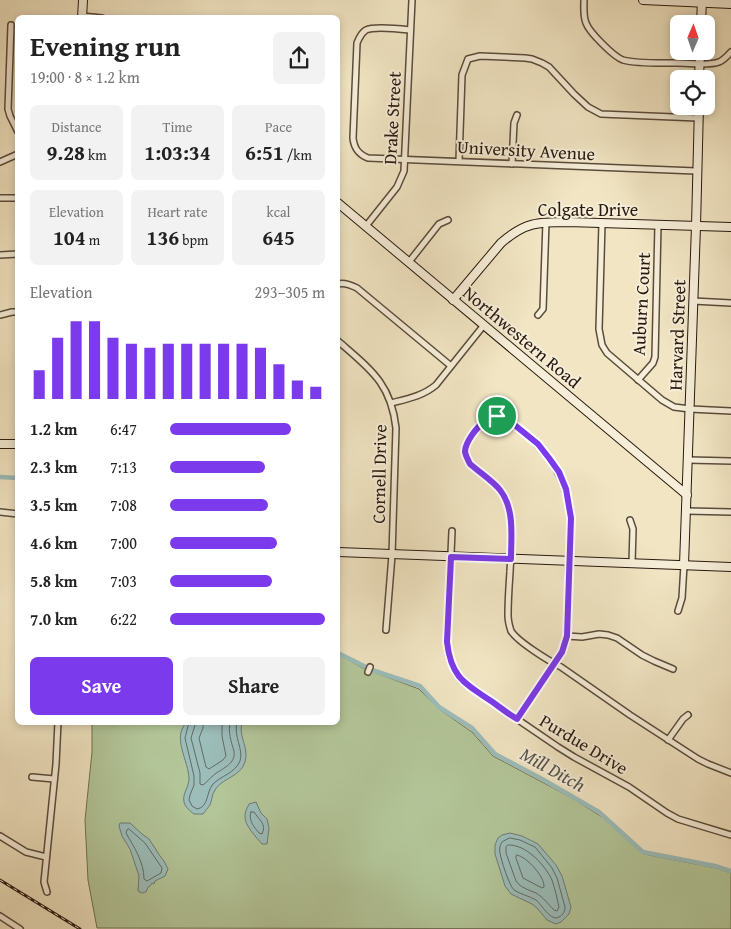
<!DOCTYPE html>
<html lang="en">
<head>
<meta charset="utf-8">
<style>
  body { margin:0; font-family:"Gentium Book Plus",serif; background:#f2f2f2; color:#222; height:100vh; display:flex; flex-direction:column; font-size:19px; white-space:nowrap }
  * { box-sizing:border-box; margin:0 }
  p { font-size:16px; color:#767676 }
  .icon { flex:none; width:28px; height:28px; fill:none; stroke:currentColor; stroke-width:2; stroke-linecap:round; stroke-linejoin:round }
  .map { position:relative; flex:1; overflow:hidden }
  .sheet { position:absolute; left:15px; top:15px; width:325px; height:710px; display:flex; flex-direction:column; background:#fff; border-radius:8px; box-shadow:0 2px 8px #0003 }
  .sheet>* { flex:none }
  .needle { width:32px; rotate:2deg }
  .buttons { position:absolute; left:670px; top:15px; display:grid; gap:10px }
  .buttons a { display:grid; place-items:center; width:45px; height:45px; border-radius:8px; background:#fff; box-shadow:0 2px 8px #0003; font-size:25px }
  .pin { position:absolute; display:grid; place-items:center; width:42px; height:42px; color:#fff; margin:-21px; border:2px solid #fff; border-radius:50%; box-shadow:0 1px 5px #0007 }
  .round { display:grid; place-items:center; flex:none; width:52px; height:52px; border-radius:8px; background:#f2f2f2 }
  .overview { display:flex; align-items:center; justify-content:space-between; height:85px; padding:0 15px }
  h1 { font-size:28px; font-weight:700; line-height:38px }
  .stats { display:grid; grid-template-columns:repeat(3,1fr); gap:8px; height:85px; padding:5px 15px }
  .stats div { display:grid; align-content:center; border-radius:8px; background:#f2f2f2; text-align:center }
  .stats b { font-size:21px; font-weight:700 }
  .stats small { font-size:14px; font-weight:400 }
  .stats p { font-size:14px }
  .chart { height:140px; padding:10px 15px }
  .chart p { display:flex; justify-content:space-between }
  .chart svg { width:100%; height:90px; margin-top:5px; stroke:#7c3aed; stroke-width:6 }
  .action { display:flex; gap:10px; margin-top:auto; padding:10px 15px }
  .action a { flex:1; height:58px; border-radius:8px; background:#7c3aed; color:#fff; font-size:20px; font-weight:700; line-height:58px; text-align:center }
  .action a+a { background:#f2f2f2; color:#222 }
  ul { padding:0 15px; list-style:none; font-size:16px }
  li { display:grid; grid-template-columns:80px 60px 1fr; align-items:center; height:38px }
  li i { height:12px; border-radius:6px; background:#7c3aed }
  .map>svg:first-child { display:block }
</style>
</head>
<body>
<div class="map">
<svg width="731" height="929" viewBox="0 0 731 929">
  <rect width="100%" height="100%" fill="#f1e5c3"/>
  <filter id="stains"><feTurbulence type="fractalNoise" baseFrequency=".004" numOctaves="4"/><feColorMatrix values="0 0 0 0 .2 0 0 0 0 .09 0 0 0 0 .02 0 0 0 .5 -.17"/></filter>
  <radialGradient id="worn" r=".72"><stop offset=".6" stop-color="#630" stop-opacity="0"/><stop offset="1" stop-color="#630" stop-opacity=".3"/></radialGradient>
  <polygon fill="#b3c699" stroke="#6e7054" points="338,654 363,668 419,689 439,709 472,732 493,756 572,798 602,817 644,854 716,868 731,873 731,929 97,928 88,880 85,820 92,752 92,723 338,722"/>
  <g fill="#9cbdba" stroke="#6e7b76">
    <path d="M187 722 242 723C239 734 245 742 246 753 247 777 223 776 215 790 212 794 212 800 210 805 208 808 205 811 203 814H194C190 811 185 807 184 802 182 794 189 787 189 779 189 761 171 737 187 722Z"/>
    <path d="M256 802 261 813 267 819 269 828 267 844H262C257 838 244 825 245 816 245 812 247 808 249 804Z"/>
    <polygon points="120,823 130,823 142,834 149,839 160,856 164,861 168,869 165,876 155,881 154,884 152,883 150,886 148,887 146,892 142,893 138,891 139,876 130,849 122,836 119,826"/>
    <polygon points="510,833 522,836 538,844 556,865 562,876 571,907 569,914 561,922 556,924 547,920 537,908 532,904 511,894 505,886 495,854 495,845 498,838 502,835"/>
  </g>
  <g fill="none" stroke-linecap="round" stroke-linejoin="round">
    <g stroke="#626b64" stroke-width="1">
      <path d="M189 722 185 738 194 776V785L190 795 189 800 192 806 197 809C209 807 206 792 213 784 221 776 235 773 240 761 244 750 233 736 237 722"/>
      <path d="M196 722 191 738 200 773V784L203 785C207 782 210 778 215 774 223 768 236 764 234 751 231 741 228 733 230 722"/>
      <polyline points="203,722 203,728 199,738 206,767 209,769 223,760 226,756 222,736 222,722"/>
      <path d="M251 812H254C259 820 267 824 262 834L259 833C254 827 248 820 251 812Z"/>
      <path d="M129 829 145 843 162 868 161 873 147 881 144 879C144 862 134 847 126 833L127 830Z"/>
      <path d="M510 838 520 840 535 847 552 868 557 878 565 907C565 911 563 915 559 917 551 922 542 905 536 900 529 896 520 894 514 890 509 885 501 860 500 853 499 849 500 845 502 842Z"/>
      <path d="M508 845C526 844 545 865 552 880 555 889 557 898 559 907L557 911 554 910C548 904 544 898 536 893 529 890 521 888 516 881L506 853V847Z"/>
      <path d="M517 855C527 857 545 877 544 887L542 888 523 878 516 858Z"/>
    </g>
    <g stroke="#9cbdba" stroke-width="4.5">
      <polyline points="0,477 18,478"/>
      <polyline points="338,653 366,667"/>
      <polyline points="372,670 420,686 439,707 472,728 495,754 542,779 599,812 643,852 715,866 731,871"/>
    </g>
    <g stroke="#5a4c3c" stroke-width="8">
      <g id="street">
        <path d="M584 0C584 7 583 16 586 23 589 32 614 57 623 60 638 64 662 63 677 63 689 63 708 66 719 62 724 60 727 56 731 52"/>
        <polyline points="82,16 102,18"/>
        <polyline points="11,25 8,109 10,116 18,132"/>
        <path d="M410 30C401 29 374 26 366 30 361 33 359 38 357 43L353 138C354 148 358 154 368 158L696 171"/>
        <polyline points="459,161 462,75 468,59 480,56 525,58 532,59 542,63 549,67 574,94 588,107 601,114 698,118"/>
        <polyline points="0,162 18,154"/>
        <polyline points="512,164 514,123 517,115"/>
        <polyline points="0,198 18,198"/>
        <polyline points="602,223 599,329 602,345 607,353 662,400 674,407 690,409 731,411"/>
        <polyline points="366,226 397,187 404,171 412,0"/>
        <polyline points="0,255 18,254"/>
        <polyline points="409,262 439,224 448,220"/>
        <path d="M338 284C344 282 351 285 357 288L451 366"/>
        <polyline points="693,301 731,303"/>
        <polyline points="0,315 12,312 18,312"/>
        <polyline points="538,315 543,309 546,222"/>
        <path d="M338 341C370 369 391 383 396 428L392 555 386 630"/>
        <polyline points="638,380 653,363 655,357 658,225"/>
        <path d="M391 403C407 399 423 396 436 385L484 325"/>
        <polyline points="688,460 731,461"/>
        <polyline points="687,511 731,512"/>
        <polyline points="0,512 18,514"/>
        <polyline points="630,520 633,529 632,563"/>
        <polyline points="452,531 447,642 448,653 451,663 456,673 462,681 472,689 492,702 558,747 574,757 629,787 667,813 678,819 731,835"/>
        <polyline points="678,611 682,598 684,565"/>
        <polyline points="567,636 582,637 599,634 608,635 617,638 642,655 654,661 673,669"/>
        <polyline points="368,672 370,667"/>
        <path d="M517 719C526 706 534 693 543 680 553 666 564 653 567 636 568 610 568 585 569 559 569 545 571 531 571 517 568 481 549 452 521 430 512 423 504 413 491 418 480 422 464 442 466 454 466 458 468 461 470 464 480 472 491 480 499 489 517 509 511 548 510 572 509 586 508 600 508 615 508 620 509 625 511 631 518 642 549 661 561 667L630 715 698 759 708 764 731 773"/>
        <polyline points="668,740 683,719 688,715"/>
        <polyline points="32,777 54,779"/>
        <polyline points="0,836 26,852 46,857"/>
        <polyline points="47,892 44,882 56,764 58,722"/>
        <polyline points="0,916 20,929"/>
      </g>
    </g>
    <g stroke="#28190f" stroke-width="10">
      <g id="secondary">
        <polyline points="643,0 731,4"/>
        <polyline points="82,18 83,0"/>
        <polyline points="701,24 702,0"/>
        <polyline points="699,79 700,51"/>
        <polyline points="338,203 687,495"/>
        <path d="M453 300 501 243C525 222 538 222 568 222L731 227"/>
        <polyline points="0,444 18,444"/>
        <polyline points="338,552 731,567"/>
        <polyline points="684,565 696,226 699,106"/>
      </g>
    </g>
    <use href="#street" stroke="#f6eed8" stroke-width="5"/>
    <use href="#secondary" stroke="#f6eed8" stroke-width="8"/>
    <g stroke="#28190f" stroke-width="3">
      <polyline id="rail" points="0,880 80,929"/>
    </g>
    <use href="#rail" stroke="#f6eed8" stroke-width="1" stroke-dasharray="4" stroke-linecap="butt"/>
  </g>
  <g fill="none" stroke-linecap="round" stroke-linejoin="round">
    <g stroke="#fff" stroke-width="10">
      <path id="route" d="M497 416 506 418 538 444 549 458 559 472 566 489 571 518 567 636 562 652 517 719C508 714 500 707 491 701 464 683 451 677 447 642L451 557 511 559C511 537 515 509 500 490 493 481 479 472 470 464 468 460 466 457 465 452 465 442 477 427 485 421 489 419 493 418 497 416Z"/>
    </g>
    <use href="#route" stroke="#7c3aed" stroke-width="6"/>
  </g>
  <g text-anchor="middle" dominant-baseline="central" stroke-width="4" stroke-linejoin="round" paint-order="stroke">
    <g font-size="18" fill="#28190f" stroke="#f6eed8">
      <text transform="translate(392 118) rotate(-87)">Drake Street</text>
      <text transform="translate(526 150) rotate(3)">University Avenue</text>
      <text x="588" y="209">Colgate Drive</text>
      <text transform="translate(641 304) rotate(-87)">Auburn Court</text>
      <text transform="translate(677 335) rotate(-88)">Harvard Street</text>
      <text transform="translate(522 337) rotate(40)">Northwestern Road</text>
      <text transform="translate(379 474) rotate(-89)">Cornell Drive</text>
      <text transform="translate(584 744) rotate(31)">Purdue Drive</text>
    </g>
    <g font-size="19" font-style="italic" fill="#51524b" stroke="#f6eed8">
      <text transform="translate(553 769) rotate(29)">Mill Ditch</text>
    </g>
  </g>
  <rect width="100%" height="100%" filter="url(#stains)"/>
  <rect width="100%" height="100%" fill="url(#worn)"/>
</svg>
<div class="buttons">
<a><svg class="needle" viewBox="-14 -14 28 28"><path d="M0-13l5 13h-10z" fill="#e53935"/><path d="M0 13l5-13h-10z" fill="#767676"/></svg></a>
<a><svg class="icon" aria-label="locate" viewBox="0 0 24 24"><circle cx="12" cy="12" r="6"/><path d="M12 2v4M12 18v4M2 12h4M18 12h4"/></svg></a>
</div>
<div class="pin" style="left:497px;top:416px;background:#1e9e55"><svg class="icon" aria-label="arrive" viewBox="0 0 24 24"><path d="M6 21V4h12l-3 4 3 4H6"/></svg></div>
<section class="sheet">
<div class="overview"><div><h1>Evening run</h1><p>19:00 · 8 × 1.2 km</p></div><a class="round"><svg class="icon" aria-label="share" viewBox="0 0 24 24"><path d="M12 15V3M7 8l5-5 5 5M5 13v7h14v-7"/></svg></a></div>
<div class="stats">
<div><p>Distance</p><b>9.28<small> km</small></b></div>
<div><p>Time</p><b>1:03:34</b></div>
<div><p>Pace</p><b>6:51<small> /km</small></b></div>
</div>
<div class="stats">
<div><p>Elevation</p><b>104<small> m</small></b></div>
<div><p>Heart rate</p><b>136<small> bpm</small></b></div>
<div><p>kcal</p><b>645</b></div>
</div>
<div class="chart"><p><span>Elevation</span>293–305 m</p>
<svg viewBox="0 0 160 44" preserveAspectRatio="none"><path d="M5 44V30M15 44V14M25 44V6M35 44V6M45 44V14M55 44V17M65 44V19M75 44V17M85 44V17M95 44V17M105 44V17M115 44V17M125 44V19M135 44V27M145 44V35M155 44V38"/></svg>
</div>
<ul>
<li><b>1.2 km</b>6:47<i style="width:78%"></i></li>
<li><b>2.3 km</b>7:13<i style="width:61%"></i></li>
<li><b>3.5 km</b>7:08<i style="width:63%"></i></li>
<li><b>4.6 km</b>7:00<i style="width:69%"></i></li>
<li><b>5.8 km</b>7:03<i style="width:66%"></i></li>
<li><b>7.0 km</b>6:22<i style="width:100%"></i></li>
</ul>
<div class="action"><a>Save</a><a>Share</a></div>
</section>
</div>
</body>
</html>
